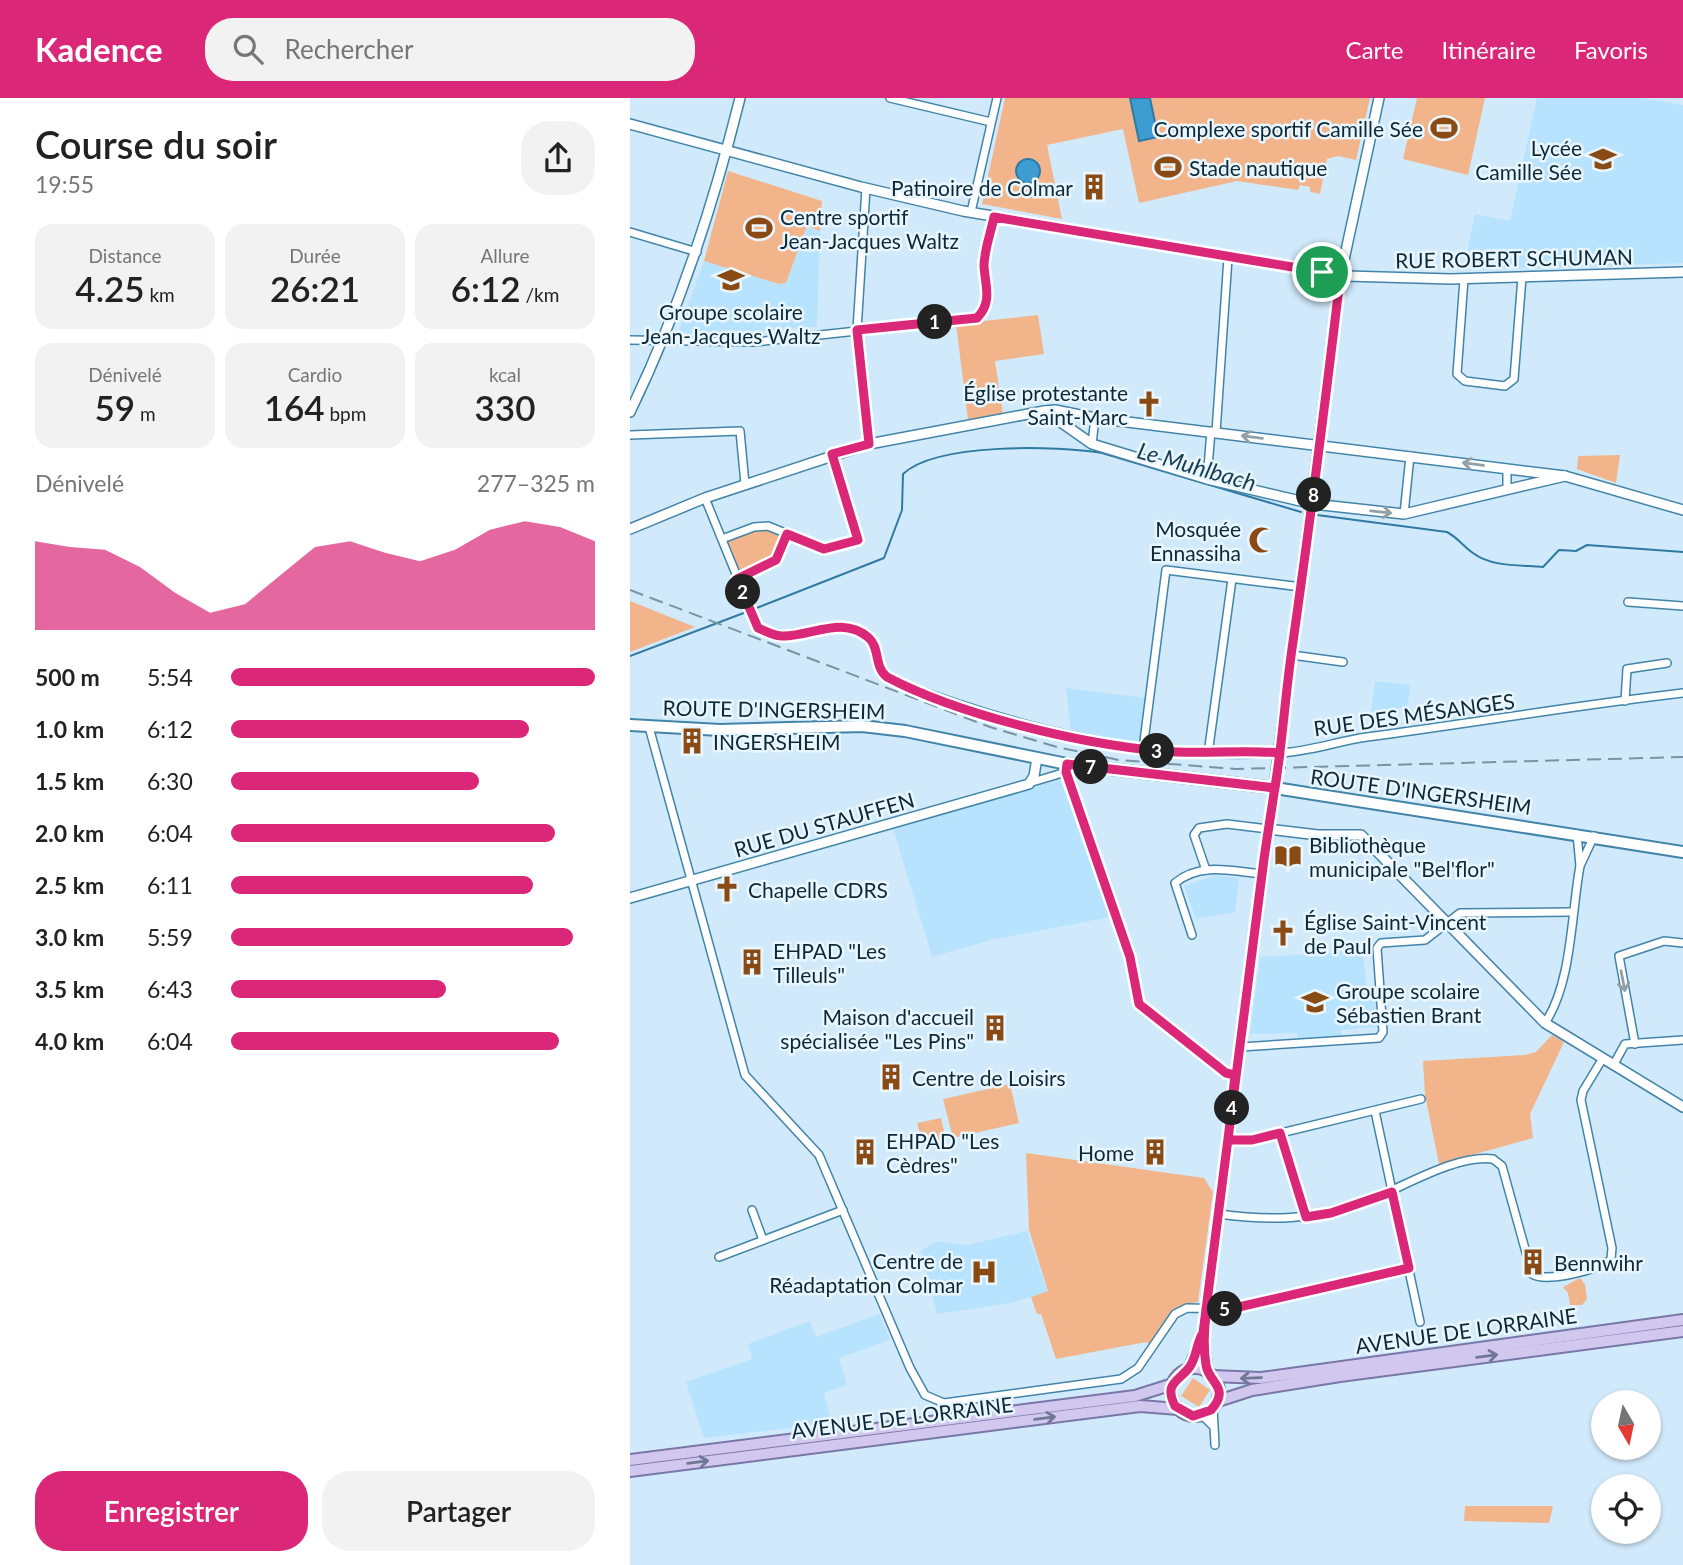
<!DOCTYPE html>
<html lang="fr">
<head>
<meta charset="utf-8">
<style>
  body { margin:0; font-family:Lato,sans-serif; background:#f2f2f2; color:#222; height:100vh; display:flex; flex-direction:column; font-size:26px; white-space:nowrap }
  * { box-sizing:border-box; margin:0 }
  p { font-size:23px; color:#767676 }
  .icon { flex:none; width:38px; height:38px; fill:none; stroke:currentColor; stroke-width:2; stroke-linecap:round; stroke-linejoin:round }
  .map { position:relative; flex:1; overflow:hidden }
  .panel { display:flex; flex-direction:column; background:#fff; width:630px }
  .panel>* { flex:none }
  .needle { width:46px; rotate:171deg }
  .buttons { position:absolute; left:961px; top:1292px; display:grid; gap:14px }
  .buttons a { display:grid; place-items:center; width:70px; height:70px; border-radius:50%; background:#fff; box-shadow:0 2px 5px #0004; font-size:35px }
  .pin { position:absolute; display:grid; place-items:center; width:60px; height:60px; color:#fff; margin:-30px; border:4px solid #fff; border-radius:50%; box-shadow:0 2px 7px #0007 }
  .km { position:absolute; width:35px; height:35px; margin:-18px; border-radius:50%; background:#222; color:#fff; font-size:19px; line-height:35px; text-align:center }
  .round { display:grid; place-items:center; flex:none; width:74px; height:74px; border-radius:28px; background:#f2f2f2 }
  .overview { display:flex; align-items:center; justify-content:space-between; height:119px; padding:0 35px }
  h1 { font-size:38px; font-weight:600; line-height:52px }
  .figures { display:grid; grid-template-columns:repeat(3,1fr); gap:10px; height:119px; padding:7px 35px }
  .figures div { display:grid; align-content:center; border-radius:18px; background:#f2f2f2; text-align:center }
  .figures b { font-size:35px; font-weight:600 }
  .figures small { font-size:19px; font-weight:400 }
  .figures p { font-size:19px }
  .chart { height:196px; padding:14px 35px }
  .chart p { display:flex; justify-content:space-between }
  .chart svg { width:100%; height:126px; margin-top:7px; fill:#db2777; opacity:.7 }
  .primary-button { display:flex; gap:14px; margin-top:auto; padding:14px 35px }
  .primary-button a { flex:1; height:80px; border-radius:28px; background:#db2777; color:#fff; font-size:28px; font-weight:600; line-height:80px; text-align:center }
  .primary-button a+a { background:#f2f2f2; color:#222 }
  ul { padding:0 35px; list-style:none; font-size:23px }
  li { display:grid; grid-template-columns:112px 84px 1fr; align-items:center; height:52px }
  li i { height:18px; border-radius:9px; background:#db2777 }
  header { display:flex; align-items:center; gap:42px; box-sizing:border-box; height:98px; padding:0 35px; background:#db2777; color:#fff }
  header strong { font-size:33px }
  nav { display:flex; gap:38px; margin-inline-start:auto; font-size:24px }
  .search { width:490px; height:63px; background:#f2f2f2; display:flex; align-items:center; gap:18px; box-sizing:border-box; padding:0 24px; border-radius:28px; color:#767676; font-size:26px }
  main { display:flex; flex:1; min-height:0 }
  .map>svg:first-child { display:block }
</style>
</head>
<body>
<header>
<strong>Kadence</strong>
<div class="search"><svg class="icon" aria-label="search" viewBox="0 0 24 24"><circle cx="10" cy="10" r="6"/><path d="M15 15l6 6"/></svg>Rechercher</div>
<nav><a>Carte</a><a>Itinéraire</a><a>Favoris</a></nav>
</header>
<main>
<section class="panel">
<div class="overview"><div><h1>Course du soir</h1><p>19:55</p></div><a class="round"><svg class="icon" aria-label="share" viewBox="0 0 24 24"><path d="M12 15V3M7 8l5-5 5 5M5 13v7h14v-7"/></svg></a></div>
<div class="figures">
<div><p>Distance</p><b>4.25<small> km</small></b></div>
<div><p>Durée</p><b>26:21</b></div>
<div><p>Allure</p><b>6:12<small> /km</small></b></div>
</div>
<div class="figures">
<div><p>Dénivelé</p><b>59<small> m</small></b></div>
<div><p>Cardio</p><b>164<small> bpm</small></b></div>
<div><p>kcal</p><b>330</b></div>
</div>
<div class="chart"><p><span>Dénivelé</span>277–325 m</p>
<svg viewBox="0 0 160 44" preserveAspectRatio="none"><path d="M0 44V13L10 15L20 16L30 22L40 31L50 38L60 35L70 25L80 15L90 13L100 17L110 20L120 16L130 9L140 6L150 8L160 13V44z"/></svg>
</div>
<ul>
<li><b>500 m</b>5:54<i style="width:100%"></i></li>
<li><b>1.0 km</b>6:12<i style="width:82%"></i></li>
<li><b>1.5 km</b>6:30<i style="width:68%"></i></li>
<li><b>2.0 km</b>6:04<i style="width:89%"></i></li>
<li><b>2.5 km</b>6:11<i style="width:83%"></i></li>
<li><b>3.0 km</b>5:59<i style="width:94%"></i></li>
<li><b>3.5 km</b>6:43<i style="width:59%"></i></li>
<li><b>4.0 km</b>6:04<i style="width:90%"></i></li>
</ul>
<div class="primary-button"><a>Enregistrer</a><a>Partager</a></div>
</section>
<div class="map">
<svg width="1053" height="1467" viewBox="0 0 1053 1467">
  <rect width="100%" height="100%" fill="#d1eafb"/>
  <g fill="#b8e3fe">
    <polygon points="907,0 1011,0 1053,7 1053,165 847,172 847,155 837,153 845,116 880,123"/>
    <polygon points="177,128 190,133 187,229 61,237 49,232 74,163 149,186 156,185"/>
    <polygon points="745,583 781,587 777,609 741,614"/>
    <polygon points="436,590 515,600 510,645 441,634"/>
    <polygon points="428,682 431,683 480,819 361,842 302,859 263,730"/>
    <polygon points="586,777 609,780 605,814 566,821 554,788"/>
    <polygon points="733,853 737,893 745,894 748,929 711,932 711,939 668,942 667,935 620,936 630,859"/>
    <polygon points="397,1133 418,1194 381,1205 307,1216 291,1153 306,1143 337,1147"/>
    <polygon points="249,1216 260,1242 209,1260 217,1287 194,1295 202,1325 74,1340 56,1284 122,1261 118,1246 180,1223 186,1239"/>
  </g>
  <g fill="#f2b58b">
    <polygon points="375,0 740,0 726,62 708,58 697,61 690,96 680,94 680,89 670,87 668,92 607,83 509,105 493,31 417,47 432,121 352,106"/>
    <polygon points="787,0 855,0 838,77 773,61"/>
    <polygon points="98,73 192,103 190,133 177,128 156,185 149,186 74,163"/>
    <polygon points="408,217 414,256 365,263 373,316 338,322 326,226"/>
    <polygon points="990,357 986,385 947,371 948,358"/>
    <path d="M138 431 152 437C153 458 128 474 109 473L97 443 123 432Z"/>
    <polygon points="0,503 65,529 0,554"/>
    <polygon points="922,937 934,944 900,1016 903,1040 809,1066 795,997 793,963 894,957 906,954"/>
    <polygon points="380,986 389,1025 323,1040 313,1001"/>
    <polygon points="311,1020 316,1042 293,1047 287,1025"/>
    <path d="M396 1055 574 1080 583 1094 568 1204C542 1207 533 1227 519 1246L516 1244 426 1261 411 1216H407L401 1199 418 1193 399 1132Z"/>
    <polygon points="950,1180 955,1186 957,1201 952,1207 940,1207 938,1195 933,1189"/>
    <polygon points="563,1280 580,1292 569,1309 551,1298"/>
    <polygon points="835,1408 923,1408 919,1425 834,1423"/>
  </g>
  <g fill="#3d9dd0" stroke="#2f7aa2" stroke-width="2">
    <polygon points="500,0 520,0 528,39 509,43"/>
    <circle cx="398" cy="73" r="12"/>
  </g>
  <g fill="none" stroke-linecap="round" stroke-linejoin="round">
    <g stroke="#2f7aa2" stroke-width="2">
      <path d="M687 417 817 434C828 440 833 448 843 455 861 469 890 467 913 469L929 452 946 453 957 447 1053 454"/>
      <path d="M124 511 254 460 272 412 273 376C307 344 428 348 472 355L671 414"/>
      <polyline points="0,558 119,513"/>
    </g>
    <g stroke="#4284a9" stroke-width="10">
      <g id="minor">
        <polyline points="260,0 361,24"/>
        <polyline points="236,90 227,232 239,346"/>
        <polyline points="341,114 367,0"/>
        <polyline points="0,134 67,154"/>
        <polyline points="834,181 827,276 835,283 875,288 884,281 892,179"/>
        <path d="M0 242 125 244 347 220C363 204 355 187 354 168 354 153 361 134 364 119"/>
        <polyline points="586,334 598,160"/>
        <polyline points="0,337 110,333 115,386"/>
        <polyline points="462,346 465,320"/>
        <polyline points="877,371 877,390"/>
        <polyline points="577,381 581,333"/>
        <path d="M75 400 128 530C170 550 201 512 241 542L251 574 261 582C386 630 513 663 649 655 678 654 708 643 737 639 843 625 948 607 1053 595"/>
        <polyline points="774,416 780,358"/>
        <polyline points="92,441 124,429 138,428 194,451 228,442 202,356"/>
        <polyline points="108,481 146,462 157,436"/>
        <polyline points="998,504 1053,508"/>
        <polyline points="662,557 713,564"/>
        <polyline points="995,603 997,571 1037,565"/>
        <polyline points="19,629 115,977 189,1057 280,1270 295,1297 314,1305 491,1281 508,1270 545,1216 557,1210 600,1211 779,1170"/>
        <polyline points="513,651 536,472 671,489"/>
        <polyline points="578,656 602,481"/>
        <polyline points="437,666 437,680 500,859 509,907 596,975 605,977"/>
        <polyline points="399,685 436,674"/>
        <polyline points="947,736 950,768 964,738"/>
        <polyline points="576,772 564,737 569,730 597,726 638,731"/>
        <path d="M562 837 545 785C570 764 602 773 632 776"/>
        <path d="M915 925C942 885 941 817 950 768"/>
        <polyline points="1005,946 989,858 1034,843 1053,845"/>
        <polyline points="610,949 749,940 753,934 747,850 751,845 795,842 830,815 941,814"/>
        <polyline points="984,966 995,946 1053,942"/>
        <polyline points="745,1013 790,1224"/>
        <polyline points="650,1035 676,1119"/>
        <polyline points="598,1043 622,1042 791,1001"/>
        <polyline points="122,1112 133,1142"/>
        <path d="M589 1116C639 1123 684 1122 732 1105 769 1092 824 1056 863 1061L872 1068 902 1176C914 1185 971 1172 981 1161L982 1150 951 1002 953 993 973 960"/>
        <polyline points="89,1159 213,1112"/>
        <polyline points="583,1310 585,1347"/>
        <polyline points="572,1317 582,1327"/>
      </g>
    </g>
    <g stroke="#4284a9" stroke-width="12">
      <g id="tertiary">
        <polyline points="0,26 231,89 333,113 706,176"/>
        <polyline points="712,171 749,0"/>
        <polyline points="716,178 821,181 1053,174"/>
        <polyline points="415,313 462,346 577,381 683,406 774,416 935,378 1053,412"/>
        <path d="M0 314C49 213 83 109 110 0"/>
        <polyline points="0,431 75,400 239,346 414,313 425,312 465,320 935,378"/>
        <polyline points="638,731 688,737 731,737 915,925 1053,1009"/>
        <polyline points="0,800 399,686 404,678 407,660"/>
        <polyline points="573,1235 578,1274"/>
        <polyline points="558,1271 573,1235 710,182"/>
      </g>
    </g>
    <g stroke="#4284a9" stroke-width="14">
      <polyline id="secondary" points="0,627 90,632 232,628 275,633 437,666 645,690 1053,754"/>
    </g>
    <g stroke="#7877a8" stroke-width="14">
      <g id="primary">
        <circle cx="565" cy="1294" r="24"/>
        <polyline points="583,1278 631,1280 1053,1222"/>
        <polyline points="588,1303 622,1292 710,1278 1053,1233"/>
        <polyline points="0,1362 505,1298 543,1286"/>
        <polyline points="0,1373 510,1308 548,1311"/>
      </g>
    </g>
    <use href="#minor" stroke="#fff" stroke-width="7"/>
    <use href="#tertiary" stroke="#fff" stroke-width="9"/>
    <use href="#secondary" stroke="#fff" stroke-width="10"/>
    <use href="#primary" stroke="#d1c7ef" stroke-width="10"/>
    <polyline stroke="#7893a3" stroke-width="2" stroke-dasharray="14 7" stroke-linecap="butt" points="0,492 360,629 427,649 489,662 606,671 1053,659"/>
  </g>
  <defs><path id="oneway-shaft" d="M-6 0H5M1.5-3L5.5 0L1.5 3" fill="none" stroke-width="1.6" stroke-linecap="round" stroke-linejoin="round" transform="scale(1.75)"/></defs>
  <g stroke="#929fa5">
    <use href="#oneway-shaft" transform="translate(622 339) rotate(-173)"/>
    <use href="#oneway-shaft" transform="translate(843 366) rotate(-172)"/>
    <use href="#oneway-shaft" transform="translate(751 414) rotate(6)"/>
    <use href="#oneway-shaft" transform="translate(993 883) rotate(79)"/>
  </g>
  <g stroke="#6f7894">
    <use href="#oneway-shaft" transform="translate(857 1258) rotate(-7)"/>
    <use href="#oneway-shaft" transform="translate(621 1280) rotate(178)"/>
    <use href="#oneway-shaft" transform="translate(415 1320) rotate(-8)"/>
    <use href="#oneway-shaft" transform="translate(68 1364) rotate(-7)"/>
  </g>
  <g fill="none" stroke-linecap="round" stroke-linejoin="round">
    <g stroke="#fff" stroke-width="14">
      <path id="route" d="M692 174 364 119C361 134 354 153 354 168 355 187 363 204 347 220L227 232 239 346 202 356 228 442 194 451 157 436 146 462 107 481 128 530C136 533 145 539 154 538 182 538 213 517 239 540 250 550 244 569 257 579 329 617 450 646 531 653 571 657 611 651 650 655 645 691 639 726 634 761L573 1235C566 1244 567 1262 558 1271 547 1284 534 1286 545 1308L563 1318 581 1312C601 1289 579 1286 576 1267 573 1248 574 1229 577 1210L600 1211 779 1170 762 1094 701 1115 676 1119 650 1035 622 1042H598L605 977 596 975 509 906 500 859 436 674 437 666 645 690C652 646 655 602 661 558 679 432 695 307 710 181L706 176 692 174"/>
    </g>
    <use href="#route" stroke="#db2777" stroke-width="9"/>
  </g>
  <defs>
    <g id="stadium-bare" transform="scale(2.1)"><path d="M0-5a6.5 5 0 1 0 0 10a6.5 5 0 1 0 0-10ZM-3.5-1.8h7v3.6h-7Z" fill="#8a4a13" stroke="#e9f6fe" stroke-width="2.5" paint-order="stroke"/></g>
    <g id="school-bare" transform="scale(2.1)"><path d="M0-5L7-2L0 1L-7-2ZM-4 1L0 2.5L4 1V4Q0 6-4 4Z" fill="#8a4a13" stroke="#e9f6fe" stroke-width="2.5" paint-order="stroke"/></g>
    <g id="building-bare" transform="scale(2.1)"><path d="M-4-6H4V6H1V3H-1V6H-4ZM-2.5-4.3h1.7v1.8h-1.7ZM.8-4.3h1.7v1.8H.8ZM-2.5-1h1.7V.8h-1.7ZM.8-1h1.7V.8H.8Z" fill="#8a4a13" stroke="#e9f6fe" stroke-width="2.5" paint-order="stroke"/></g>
    <g id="church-bare" transform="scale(2.1)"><path d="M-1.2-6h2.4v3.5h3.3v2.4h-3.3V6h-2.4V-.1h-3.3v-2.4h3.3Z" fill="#8a4a13" stroke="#e9f6fe" stroke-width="2.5" paint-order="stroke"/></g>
    <g id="mosque-bare" transform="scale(2.1)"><path d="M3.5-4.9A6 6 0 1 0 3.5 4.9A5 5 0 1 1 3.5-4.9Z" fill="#8a4a13" stroke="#e9f6fe" stroke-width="2.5" paint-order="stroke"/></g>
    <g id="library-bare" transform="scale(2.1)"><path d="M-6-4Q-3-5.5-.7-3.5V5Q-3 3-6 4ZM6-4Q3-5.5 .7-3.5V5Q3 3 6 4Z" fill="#8a4a13" stroke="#e9f6fe" stroke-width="2.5" paint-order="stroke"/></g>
    <g id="hospital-bare" transform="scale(2.1)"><path d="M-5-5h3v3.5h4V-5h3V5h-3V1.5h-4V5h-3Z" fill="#8a4a13" stroke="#e9f6fe" stroke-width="2.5" paint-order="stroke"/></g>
  </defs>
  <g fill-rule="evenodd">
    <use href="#stadium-bare" x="814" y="30"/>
    <use href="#school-bare" x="973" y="61"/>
    <use href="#stadium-bare" x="538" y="69"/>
    <use href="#building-bare" x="464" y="89"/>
    <use href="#stadium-bare" x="129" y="130"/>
    <use href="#school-bare" x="101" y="182"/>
    <use href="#church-bare" x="519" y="306"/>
    <use href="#mosque-bare" x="632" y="442"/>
    <use href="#building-bare" x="62" y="643"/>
    <use href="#library-bare" x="658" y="758"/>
    <use href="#church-bare" x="97" y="791"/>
    <use href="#church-bare" x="653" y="835"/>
    <use href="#building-bare" x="122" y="864"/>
    <use href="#school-bare" x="685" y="904"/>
    <use href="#building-bare" x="365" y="930"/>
    <use href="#building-bare" x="261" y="979"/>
    <use href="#building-bare" x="235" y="1054"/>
    <use href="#building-bare" x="525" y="1054"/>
    <use href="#building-bare" x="903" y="1164"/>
    <use href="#hospital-bare" x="354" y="1174"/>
  </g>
  <g text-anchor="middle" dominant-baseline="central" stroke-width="5" stroke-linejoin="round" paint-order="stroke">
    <g font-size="21" fill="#0d2938" stroke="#e9f6fe" text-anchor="start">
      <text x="793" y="30" text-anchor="end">Complexe sportif Camille Sée</text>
      <text x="952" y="49" text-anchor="end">Lycée<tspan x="952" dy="24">Camille Sée</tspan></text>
      <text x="559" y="69">Stade nautique</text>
      <text x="443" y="89" text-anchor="end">Patinoire de Colmar</text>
      <text x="150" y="118">Centre sportif<tspan x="150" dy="24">Jean-Jacques Waltz</tspan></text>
      <text x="101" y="213" text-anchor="middle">Groupe scolaire<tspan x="101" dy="24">Jean-Jacques Waltz</tspan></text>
      <text x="498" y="294" text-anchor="end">Église protestante<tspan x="498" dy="24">Saint-Marc</tspan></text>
      <text x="611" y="430" text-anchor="end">Mosquée<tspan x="611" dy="24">Ennassiha</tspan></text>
      <text x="83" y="643">INGERSHEIM</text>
      <text x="679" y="746">Bibliothèque<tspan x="679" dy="24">municipale "Bel'flor"</tspan></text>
      <text x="118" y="791">Chapelle CDRS</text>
      <text x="674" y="823">Église Saint-Vincent<tspan x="674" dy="24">de Paul</tspan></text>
      <text x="143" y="852">EHPAD "Les<tspan x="143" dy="24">Tilleuls"</tspan></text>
      <text x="706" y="892">Groupe scolaire<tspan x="706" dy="24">Sébastien Brant</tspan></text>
      <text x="344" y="918" text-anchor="end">Maison d'accueil<tspan x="344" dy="24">spécialisée "Les Pins"</tspan></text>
      <text x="282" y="979">Centre de Loisirs</text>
      <text x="256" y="1042">EHPAD "Les<tspan x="256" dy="24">Cèdres"</tspan></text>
      <text x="504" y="1054" text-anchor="end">Home</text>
      <text x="333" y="1162" text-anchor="end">Centre de<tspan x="333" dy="24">Réadaptation Colmar</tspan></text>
      <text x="924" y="1164">Bennwihr</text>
    </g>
    <g font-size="21" fill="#0d2938" stroke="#e9f6fe">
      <text transform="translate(884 160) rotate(-1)">RUE ROBERT SCHUMAN</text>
      <text transform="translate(144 611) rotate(1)">ROUTE D'INGERSHEIM</text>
      <text transform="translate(784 616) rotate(-8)">RUE DES MÉSANGES</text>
      <text transform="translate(791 693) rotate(8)">ROUTE D'INGERSHEIM</text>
      <text transform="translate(194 726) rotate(-16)">RUE DU STAUFFEN</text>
      <text transform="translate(836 1232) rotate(-8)">AVENUE DE LORRAINE</text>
      <text transform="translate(272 1319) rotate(-7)">AVENUE DE LORRAINE</text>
    </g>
    <g font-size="23" font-style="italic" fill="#153d53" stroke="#e9f6fe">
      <text transform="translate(567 368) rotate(16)">Le Muhlbach</text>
    </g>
  </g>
</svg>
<div class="buttons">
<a><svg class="needle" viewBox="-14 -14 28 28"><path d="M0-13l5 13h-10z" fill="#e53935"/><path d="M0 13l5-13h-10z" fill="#767676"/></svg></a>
<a><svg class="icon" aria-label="locate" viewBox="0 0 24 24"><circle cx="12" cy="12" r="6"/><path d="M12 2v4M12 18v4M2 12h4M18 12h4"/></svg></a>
</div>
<div class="pin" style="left:692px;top:174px;background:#1e9e55"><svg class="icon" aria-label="arrive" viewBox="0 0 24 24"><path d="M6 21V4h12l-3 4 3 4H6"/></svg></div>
<b class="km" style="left:305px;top:224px">1</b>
<b class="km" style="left:113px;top:494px">2</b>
<b class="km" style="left:527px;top:653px">3</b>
<b class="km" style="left:602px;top:1010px">4</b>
<b class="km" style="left:595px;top:1211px">5</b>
<b class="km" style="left:461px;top:669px">7</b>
<b class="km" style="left:684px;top:397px">8</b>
</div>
</main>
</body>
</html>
